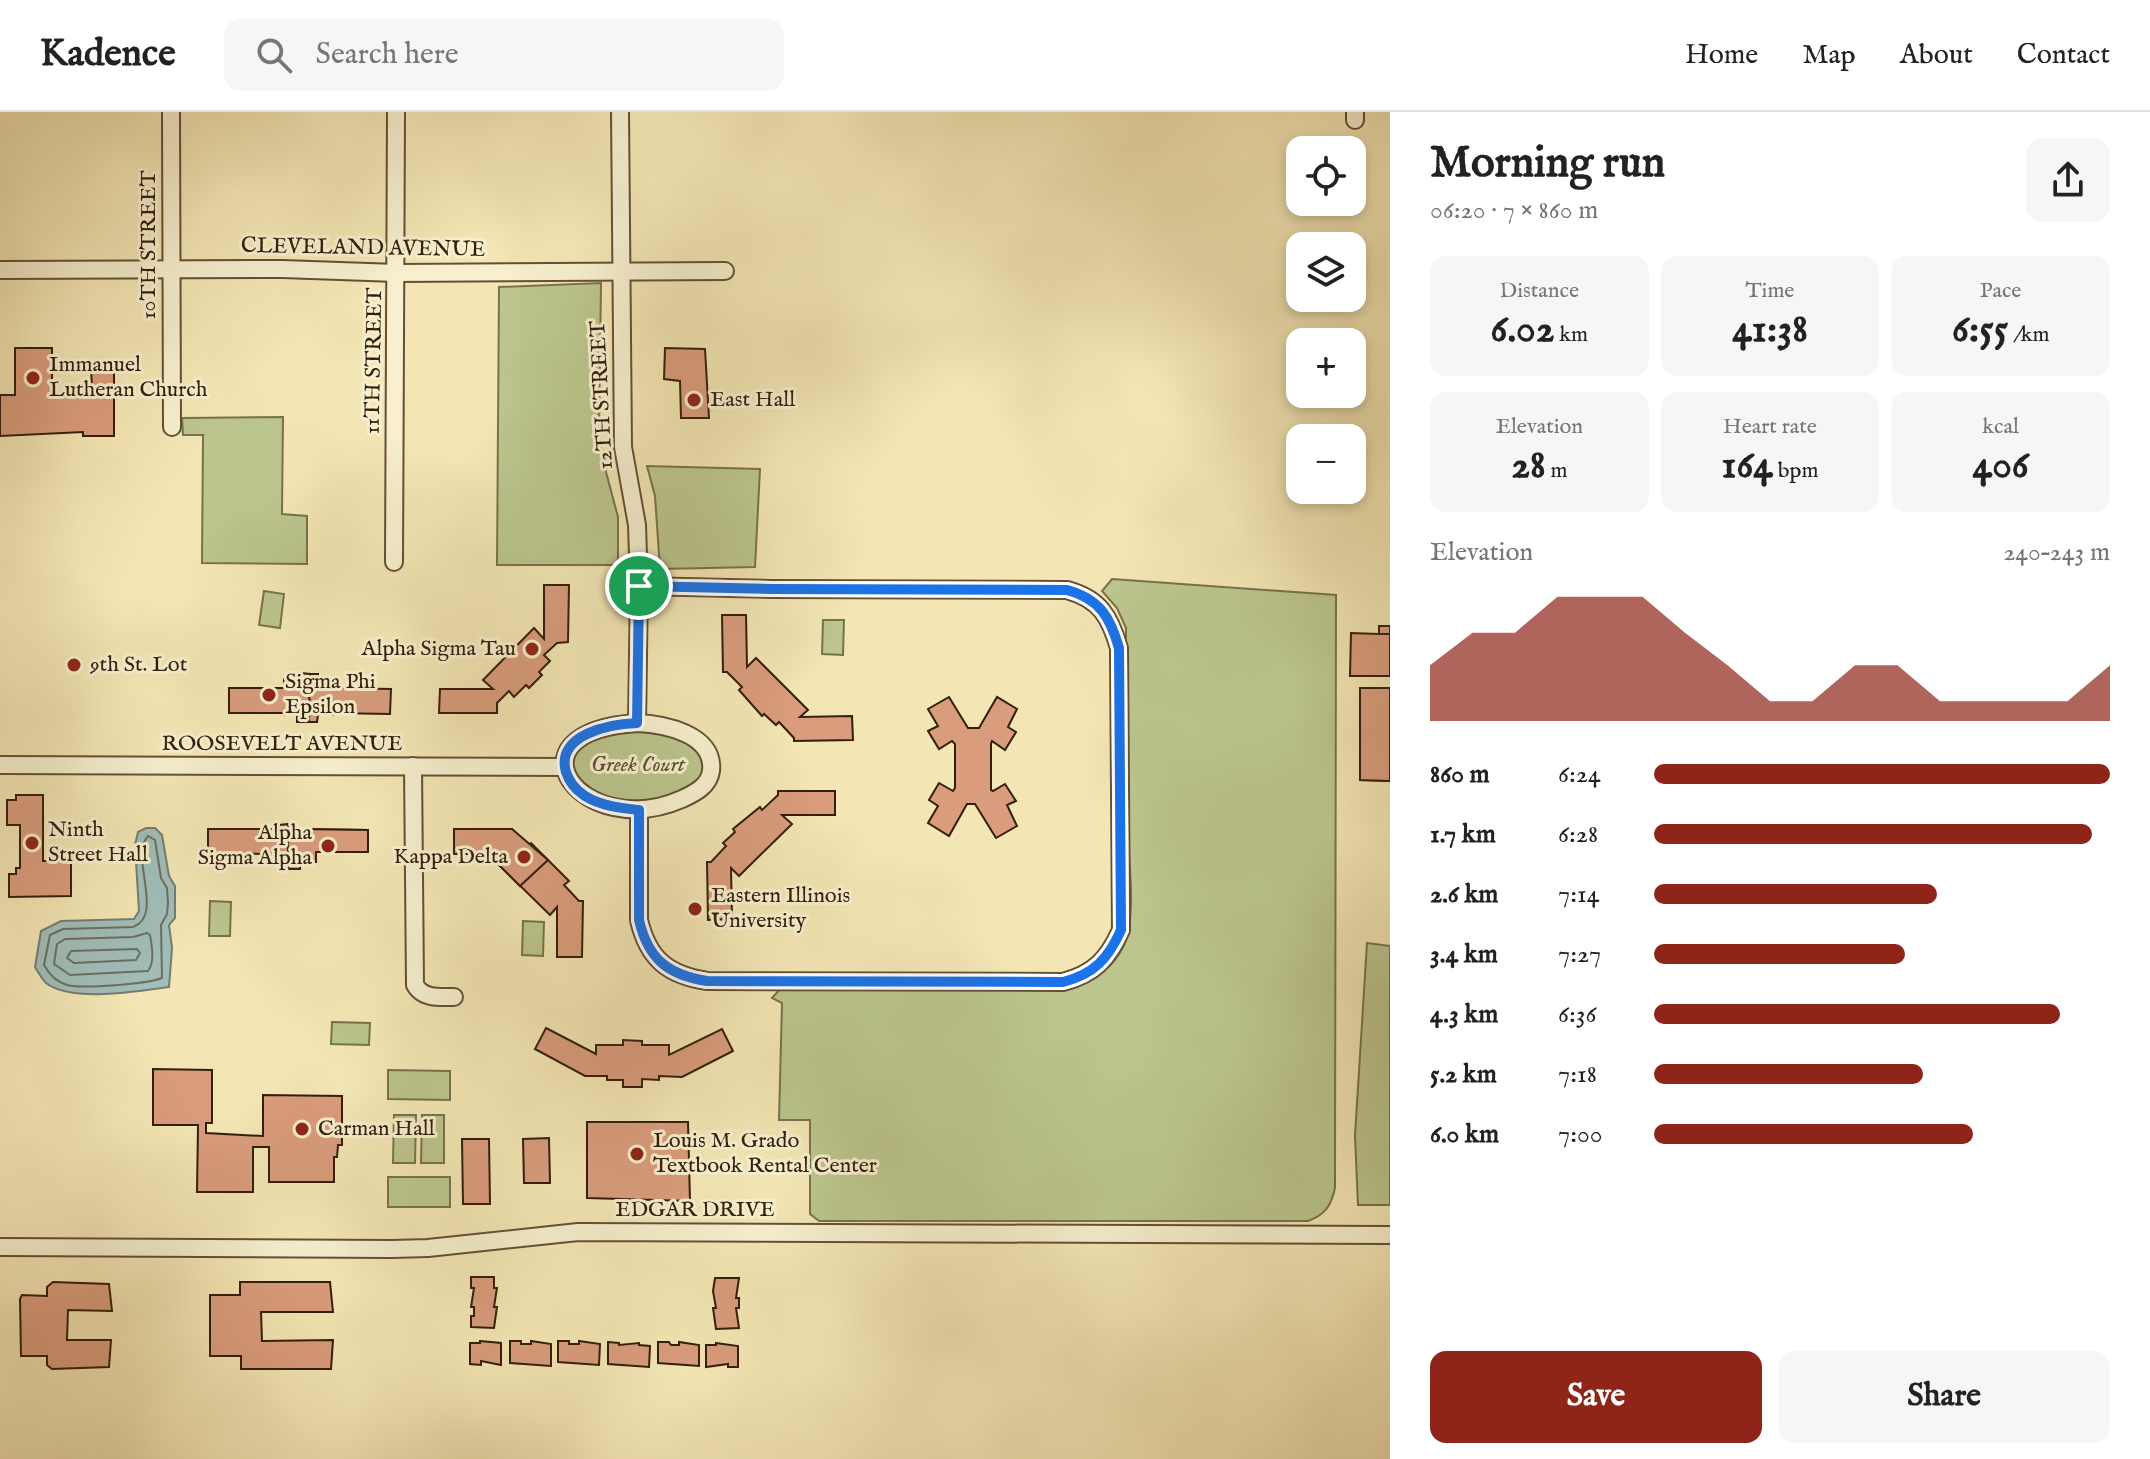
<!DOCTYPE html>
<html lang="en">
<head>
<meta charset="utf-8">
<style>
  body { margin:0; font-family:"IM FELL English",serif; background:#f6f6f6; color:#222; height:100vh; display:flex; flex-direction:column; font-size:30px; white-space:nowrap }
  * { box-sizing:border-box; margin:0 }
  p { font-size:26px; color:#767676 }
  .icon { flex:none; width:44px; height:44px; fill:none; stroke:currentColor; stroke-width:2; stroke-linecap:round; stroke-linejoin:round }
  .map { position:relative; flex:1; overflow:hidden }
  .drawer { display:flex; flex-direction:column; background:#fff; width:760px }
  .drawer>* { flex:none }
  .fabs { position:absolute; left:1286px; top:24px; display:grid; gap:16px }
  .fabs a { display:grid; place-items:center; width:80px; height:80px; border-radius:16px; background:#fff; box-shadow:0 4px 12px #0003; font-size:40px }
  .pin { position:absolute; display:grid; place-items:center; width:68px; height:68px; color:#fff; margin:-34px; border:4px solid #fff; border-radius:50%; box-shadow:0 2px 8px #0007 }
  .round { display:grid; place-items:center; flex:none; width:84px; height:84px; border-radius:16px; background:#f6f6f6 }
  .summary { display:flex; align-items:center; justify-content:space-between; height:136px; padding:0 40px }
  h1 { font-size:44px; font-weight:700; line-height:60px }
  .stats { display:grid; grid-template-columns:repeat(3,1fr); gap:12px; height:136px; padding:8px 40px }
  .stats div { display:grid; align-content:center; border-radius:16px; background:#f6f6f6; text-align:center }
  .stats b { font-size:40px; font-weight:700 }
  .stats small { font-size:22px; font-weight:400 }
  .stats p { font-size:22px }
  .chart { height:224px; padding:16px 40px }
  .chart p { display:flex; justify-content:space-between }
  .chart svg { width:100%; height:144px; margin-top:8px; fill:#8f2418; opacity:.7 }
  .cta { display:flex; gap:16px; margin-top:auto; padding:16px 40px }
  .cta a { flex:1; height:92px; border-radius:16px; background:#8f2418; color:#fff; font-size:32px; font-weight:700; line-height:92px; text-align:center }
  .cta a+a { background:#f6f6f6; color:#222 }
  ul { padding:0 40px; list-style:none; font-size:26px }
  li { display:grid; grid-template-columns:128px 96px 1fr; align-items:center; height:60px }
  li i { height:20px; border-radius:10px; background:#8f2418 }
  header { display:flex; align-items:center; gap:48px; box-sizing:border-box; height:112px; padding:0 40px; background:#fff; border-bottom:2px solid #e0e0e0 }
  header strong { font-size:38px }
  nav { display:flex; gap:44px; margin-inline-start:auto; font-size:28px }
  .search { width:560px; height:72px; background:#f6f6f6; display:flex; align-items:center; gap:20px; box-sizing:border-box; padding:0 28px; border-radius:16px; color:#767676; font-size:30px }
  main { display:flex; flex:1; min-height:0 }
  .map>svg:first-child { display:block }
</style>
</head>
<body>
<header>
<strong>Kadence</strong>
<div class="search"><svg class="icon" aria-label="search" viewBox="0 0 24 24"><circle cx="10" cy="10" r="6"/><path d="M15 15l6 6"/></svg>Search here</div>
<nav><a>Home</a><a>Map</a><a>About</a><a>Contact</a></nav>
</header>
<main>
<div class="map">
<svg width="1390" height="1347" viewBox="0 0 1390 1347">
  <rect width="100%" height="100%" fill="#f3e6b4"/>
  <filter id="stains"><feTurbulence type="fractalNoise" baseFrequency=".0025" numOctaves="4"/><feColorMatrix values="0 0 0 0 .2 0 0 0 0 .09 0 0 0 0 .02 0 0 0 .5 -.17"/></filter>
  <radialGradient id="worn" r=".72"><stop offset=".6" stop-color="#630" stop-opacity="0"/><stop offset="1" stop-color="#630" stop-opacity=".3"/></radialGradient>
  <g fill="#bbc58d" stroke="#77724c" stroke-width="2">
    <polygon points="601,171 599,318 602,345 618,405 618,453 497,453 499,175"/>
    <polygon points="283,305 282,402 307,404 307,452 202,451 203,323 183,323 182,306"/>
    <polygon points="647,354 760,357 755,455 660,457 655,384"/>
    <path d="M1112 467 1336 483 1335 1076C1331 1094 1325 1103 1308 1109H819L810 1102V1008H779L782 891 772 886 781 876 1075 875C1097 866 1114 855 1124 833 1138 803 1127 733 1126 699 1124 638 1126 577 1126 516L1117 496 1102 479Z"/>
    <polygon points="264,479 284,482 280,516 259,513"/>
    <polygon points="823,508 844,508 843,543 822,542"/>
    <path d="M636 616 681 625 704 643C705 649 706 657 704 662 691 694 622 693 595 681 586 677 578 668 571 661L573 639 590 627Z"/>
    <polygon points="210,789 231,790 230,824 209,824"/>
    <polygon points="523,809 544,810 543,844 522,843"/>
    <polygon points="1367,831 1390,834 1390,1093 1358,1093 1355,1024"/>
    <polygon points="332,910 370,911 369,933 331,932"/>
    <polygon points="388,958 450,959 450,988 388,987"/>
    <polygon points="394,1003 416,1003 415,1051 393,1051"/>
    <polygon points="422,1003 444,1003 444,1051 421,1051"/>
    <rect x="388" y="1065" width="62" height="30"/>
  </g>
  <path fill="#a0bdb8" stroke="#747d72" stroke-width="2" d="M146 716H155L162 723 169 764 175 774V806L169 813 172 836 169 875C138 879 72 891 46 871 42 867 38 860 35 855L41 819 61 809 134 807 139 799 135 733 138 720Z"/>
  <g fill="none" stroke-linecap="round" stroke-linejoin="round">
    <g stroke="#6a6e61" stroke-width="2">
      <path d="M148 724 155 728 161 766 167 776 168 791 167 802 161 813 162 866C146 872 84 877 67 873 56 870 49 862 44 853L50 823 63 817 133 815C165 803 129 745 148 724Z"/>
      <path d="M147 821 150 823C152 835 155 850 148 859L70 863 54 852 57 832 65 827 133 825Z"/>
      <polygon points="137,837 140,841 136,848 74,851 67,846 71,839"/>
    </g>
  </g>
  <g fill="#d99c7c" stroke="#331e0a" stroke-width="2">
    <polygon points="15,236 52,236 52,281 92,281 91,252 114,251 114,324 83,324 83,320 0,324 0,283 15,283"/>
    <polygon points="665,236 705,237 709,306 681,306 680,269 664,267"/>
    <polygon points="544,473 569,473 568,530 557,531 544,543 550,549 539,560 542,563 529,576 526,573 514,585 509,579 497,591 497,601 439,601 440,577 493,577 483,568 534,516 544,527"/>
    <polygon points="722,503 746,503 747,555 756,546 808,598 800,605 852,604 853,628 794,629 794,626 779,610 776,613 764,602 762,604 739,578 742,575 727,560 723,560"/>
    <polygon points="1379,514 1390,514 1390,564 1350,564 1351,521 1379,522"/>
    <rect x="1379" y="514" width="11" height="8"/>
    <polygon points="300,561 310,562 309,610 297,610 297,603 285,603 285,601 229,601 229,576 284,576 284,567 300,567"/>
    <polygon points="310,562 318,562 318,568 335,568 335,576 391,577 390,602 333,601 333,603 318,603 317,610 309,610"/>
    <polygon points="1360,576 1390,576 1390,669 1360,668"/>
    <polygon points="1360,576 1390,576 1390,669 1360,668"/>
    <polygon points="949,585 968,616 979,616 997,585 1017,597 1008,615 1016,620 1005,638 992,629 991,632 991,678 993,679 1005,672 1016,689 1007,693 1017,714 996,726 975,692 967,692 949,724 928,711 938,694 929,688 939,671 953,679 955,676 955,632 952,629 939,637 928,619 938,614 928,597"/>
    <polygon points="778,679 835,679 835,703 782,703 792,712 739,764 731,756 732,807 708,808 707,750 711,750 726,734 723,731 735,720 733,717 760,695 762,698 778,683"/>
    <polygon points="16,683 43,683 43,749 71,749 71,784 9,785 9,762 16,762 16,756 20,756 20,713 7,713 7,688 16,688"/>
    <polygon points="288,712 296,713 296,717 368,718 368,740 316,740 316,750 300,750 300,757 278,756 278,751 262,751 263,742 208,741 208,717 278,717 279,713"/>
    <polygon points="288,712 296,713 296,717 368,718 368,740 316,740 316,750 300,750 300,757 288,757"/>
    <polygon points="454,717 512,717 528,733 531,731 569,769 564,773 579,789 583,789 582,845 557,845 557,795 550,803 497,751 506,742 454,742"/>
    <polygon points="454,717 512,717 548,748 520,774 497,751 506,742 454,742"/>
    <polygon points="546,916 596,942 596,933 623,933 623,928 642,929 642,933 669,933 669,943 722,917 733,939 682,965 659,964 659,968 642,967 642,975 623,975 623,968 607,968 607,964 585,964 535,937"/>
    <polygon points="153,957 212,958 212,1011 206,1011 206,1021 263,1024 263,983 342,984 342,1033 338,1033 337,1045 334,1045 334,1070 269,1070 269,1035 253,1035 253,1080 197,1080 198,1013 153,1013"/>
    <polygon points="587,1010 688,1010 690,1089 587,1086"/>
    <polygon points="549,1026 550,1071 524,1071 523,1027"/>
    <polygon points="462,1027 489,1027 490,1092 463,1092"/>
    <polygon points="471,1165 494,1165 494,1176 497,1176 494,1195 497,1195 494,1216 471,1215 471,1204 474,1204 474,1195 471,1195 474,1176 471,1176"/>
    <polygon points="715,1166 739,1166 736,1186 739,1186 739,1196 736,1196 739,1216 716,1217 713,1196 716,1196 713,1179"/>
    <polygon points="53,1170 109,1172 112,1199 68,1198 67,1228 111,1228 109,1255 52,1257 47,1253 47,1244 21,1244 20,1187 22,1183 47,1184 47,1175"/>
    <polygon points="240,1170 330,1170 333,1200 261,1200 262,1229 333,1228 331,1257 241,1257 241,1244 210,1244 210,1183 240,1183"/>
    <polygon points="480,1229 501,1231 501,1253 481,1249 481,1253 470,1252 470,1231 480,1231"/>
    <polygon points="510,1229 521,1229 521,1232 531,1232 531,1229 551,1232 551,1254 510,1251"/>
    <polygon points="558,1229 569,1229 569,1232 579,1232 579,1229 600,1232 599,1253 558,1250"/>
    <polygon points="608,1230 619,1231 619,1233 639,1231 639,1233 650,1234 649,1255 608,1252"/>
    <polygon points="658,1230 669,1230 671,1233 679,1233 679,1230 699,1233 699,1254 658,1251"/>
    <polygon points="716,1231 738,1234 738,1255 728,1255 728,1252 706,1255 706,1233 716,1233"/>
  </g>
  <g fill="none" stroke-linecap="round" stroke-linejoin="round">
    <g stroke="#635034" stroke-width="20">
      <g id="minor">
        <polyline points="171,0 172,315"/>
        <polyline points="620,0 623,335 637,413 639,474 637,611"/>
        <polyline points="1355,8 1355,0"/>
        <polyline points="0,158 282,157 397,161 725,159"/>
        <polyline points="394,450 396,0"/>
        <path d="M639 474 771 477 1067 478C1100 487 1110 505 1119 536L1121 818C1108 847 1094 862 1063 870L707 869C668 863 648 847 639 808V698"/>
        <path d="M637 611C664 612 715 622 711 659 709 674 695 681 682 687 582 731 500 620 637 611Z"/>
        <polyline points="0,653 564,655"/>
        <path d="M413 654 415 873C423 887 439 885 454 885"/>
        <polyline points="0,1135 392,1137 428,1136 578,1120 1390,1123"/>
      </g>
    </g>
    <use href="#minor" stroke="#f7efce" stroke-width="16"/>
  </g>
  <g fill="none" stroke-linecap="round" stroke-linejoin="round">
    <g stroke="#fff" stroke-width="16">
      <path id="route" d="M639 474 771 477 1067 478C1100 487 1110 505 1119 536L1121 818C1108 847 1094 862 1063 870L707 869C668 863 648 847 639 808V698C621 696 601 694 585 684 576 678 569 670 566 660 555 622 611 612 637 611Z"/>
    </g>
    <use href="#route" stroke="#1a73e8" stroke-width="10"/>
  </g>
  <g fill="#8f2418" stroke="#f7efce" stroke-width="3">
    <circle cx="33" cy="266" r="8"/>
    <circle cx="694" cy="288" r="8"/>
    <circle cx="532" cy="537" r="8"/>
    <circle cx="74" cy="553" r="8"/>
    <circle cx="269" cy="583" r="8"/>
    <circle cx="32" cy="731" r="8"/>
    <circle cx="328" cy="734" r="8"/>
    <circle cx="524" cy="745" r="8"/>
    <circle cx="695" cy="797" r="8"/>
    <circle cx="302" cy="1017" r="8"/>
    <circle cx="637" cy="1042" r="8"/>
  </g>
  <g text-anchor="middle" dominant-baseline="central" stroke-width="6" stroke-linejoin="round" paint-order="stroke">
    <g font-size="22" fill="#331e0a" stroke="#f7efce">
      <text transform="translate(149 133) rotate(-90)">10TH STREET</text>
      <text transform="translate(363 136) rotate(1)">CLEVELAND AVENUE</text>
      <text transform="translate(374 249) rotate(-89)">11TH STREET</text>
      <text transform="translate(602 283) rotate(-93)">12TH STREET</text>
      <text x="282" y="632">ROOSEVELT AVENUE</text>
      <text x="695" y="1098">EDGAR DRIVE</text>
    </g>
    <g font-size="22" fill="#331e0a" stroke="#f7efce" text-anchor="start">
      <text x="49" y="253">Immanuel<tspan x="49" dy="25">Lutheran Church</tspan></text>
      <text x="710" y="288">East Hall</text>
      <text x="516" y="537" text-anchor="end">Alpha Sigma Tau</text>
      <text x="90" y="553">9th St. Lot</text>
      <text x="285" y="570">Sigma Phi<tspan x="285" dy="25">Epsilon</tspan></text>
      <text x="48" y="718">Ninth<tspan x="48" dy="25">Street Hall</tspan></text>
      <text x="312" y="721" text-anchor="end">Alpha<tspan x="312" dy="25">Sigma Alpha</tspan></text>
      <text x="508" y="745" text-anchor="end">Kappa Delta</text>
      <text x="711" y="784">Eastern Illinois<tspan x="711" dy="25">University</tspan></text>
      <text x="318" y="1017">Carman Hall</text>
      <text x="653" y="1029">Louis M. Grado<tspan x="653" dy="25">Textbook Rental Center</tspan></text>
    </g>
    <g font-size="22" font-style="italic" fill="#5c5031" stroke="#f7efce">
      <text x="638" y="653">Greek Court</text>
    </g>
  </g>
  <rect width="100%" height="100%" filter="url(#stains)"/>
  <rect width="100%" height="100%" fill="url(#worn)"/>
</svg>
<div class="fabs">
<a><svg class="icon" aria-label="locate" viewBox="0 0 24 24"><circle cx="12" cy="12" r="6"/><path d="M12 2v4M12 18v4M2 12h4M18 12h4"/></svg></a>
<a><svg class="icon" aria-label="layers" viewBox="0 0 24 24"><path d="M12 4l9 5-9 5-9-5zM3 14l9 5 9-5"/></svg></a>
<a>+</a>
<a>−</a>
</div>
<div class="pin" style="left:639px;top:474px;background:#1e9e55"><svg class="icon" aria-label="arrive" viewBox="0 0 24 24"><path d="M6 21V4h12l-3 4 3 4H6"/></svg></div>
</div>
<section class="drawer">
<div class="summary"><div><h1>Morning run</h1><p>06:20 · 7 × 860 m</p></div><a class="round"><svg class="icon" aria-label="share" viewBox="0 0 24 24"><path d="M12 15V3M7 8l5-5 5 5M5 13v7h14v-7"/></svg></a></div>
<div class="stats">
<div><p>Distance</p><b>6.02<small> km</small></b></div>
<div><p>Time</p><b>41:38</b></div>
<div><p>Pace</p><b>6:55<small> /km</small></b></div>
</div>
<div class="stats">
<div><p>Elevation</p><b>28<small> m</small></b></div>
<div><p>Heart rate</p><b>164<small> bpm</small></b></div>
<div><p>kcal</p><b>406</b></div>
</div>
<div class="chart"><p><span>Elevation</span>240–243 m</p>
<svg viewBox="0 0 160 44" preserveAspectRatio="none"><path d="M0 44V27L10 17L20 17L30 6L40 6L50 6L60 17L70 27L80 38L90 38L100 27L110 27L120 38L130 38L140 38L150 38L160 27V44z"/></svg>
</div>
<ul>
<li><b>860 m</b>6:24<i style="width:100%"></i></li>
<li><b>1.7 km</b>6:28<i style="width:96%"></i></li>
<li><b>2.6 km</b>7:14<i style="width:62%"></i></li>
<li><b>3.4 km</b>7:27<i style="width:55%"></i></li>
<li><b>4.3 km</b>6:36<i style="width:89%"></i></li>
<li><b>5.2 km</b>7:18<i style="width:59%"></i></li>
<li><b>6.0 km</b>7:00<i style="width:70%"></i></li>
</ul>
<div class="cta"><a>Save</a><a>Share</a></div>
</section>
</main>
</body>
</html>
